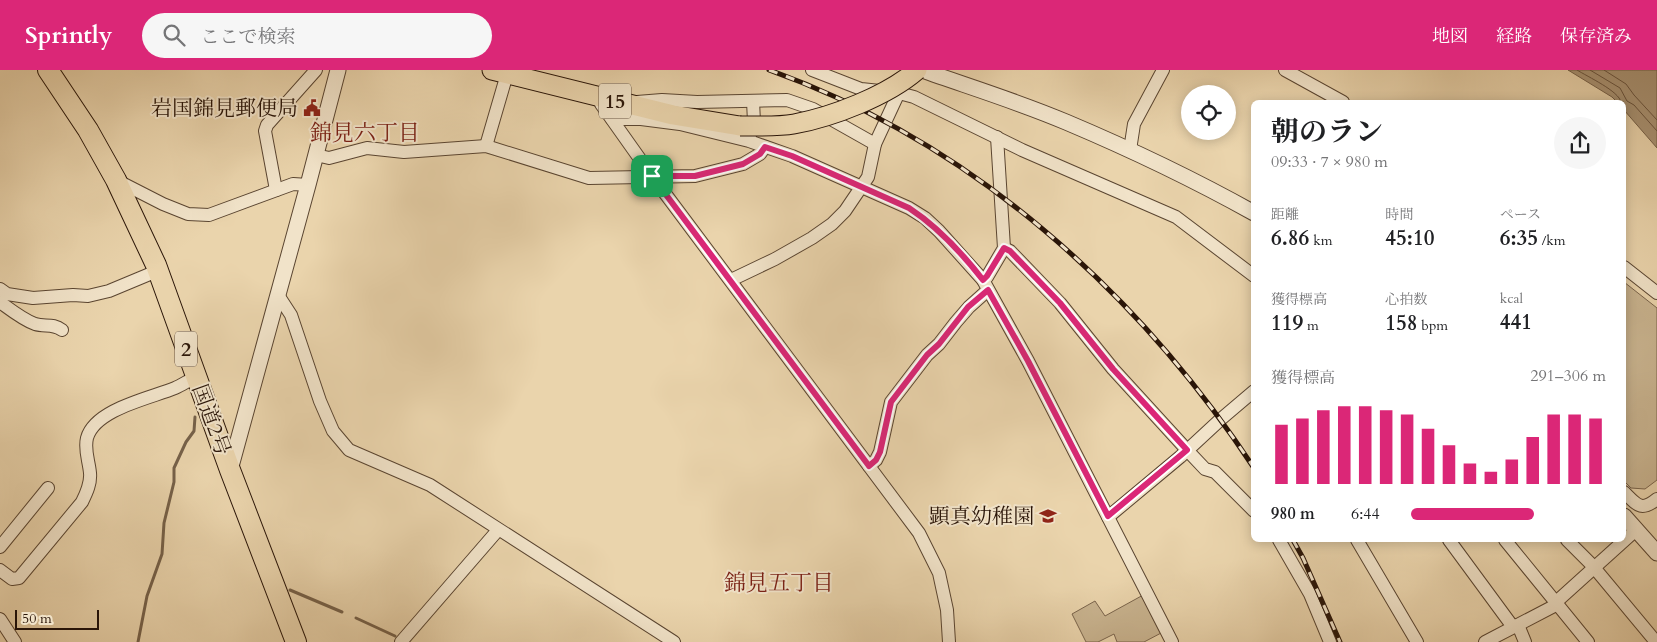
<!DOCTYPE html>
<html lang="ja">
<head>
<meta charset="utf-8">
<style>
  body { margin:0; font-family:Cardo,"Noto Serif JP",serif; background:#f6f6f6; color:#202124; height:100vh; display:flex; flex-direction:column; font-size:19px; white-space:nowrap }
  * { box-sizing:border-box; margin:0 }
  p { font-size:16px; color:#757577 }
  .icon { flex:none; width:28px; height:28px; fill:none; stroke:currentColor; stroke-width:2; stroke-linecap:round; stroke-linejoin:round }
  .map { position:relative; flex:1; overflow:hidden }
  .drawer { position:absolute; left:1251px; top:30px; width:375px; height:442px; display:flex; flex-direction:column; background:#fff; border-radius:8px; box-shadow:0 2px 12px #0003 }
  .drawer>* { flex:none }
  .fabs { position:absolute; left:1181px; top:15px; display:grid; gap:10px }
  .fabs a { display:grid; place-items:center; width:55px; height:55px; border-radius:50%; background:#fff; box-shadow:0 2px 12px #0003; font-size:25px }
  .scale { position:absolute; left:15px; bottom:12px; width:84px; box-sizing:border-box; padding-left:5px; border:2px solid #2a1508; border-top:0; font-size:14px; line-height:18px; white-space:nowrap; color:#2a1508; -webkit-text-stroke:4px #f1e3c9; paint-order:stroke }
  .pin { position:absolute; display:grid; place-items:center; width:42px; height:42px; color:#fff; margin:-21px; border-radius:10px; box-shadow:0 2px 8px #0006 }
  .round { display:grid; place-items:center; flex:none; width:52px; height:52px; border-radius:26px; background:#f6f6f6 }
  .summary { display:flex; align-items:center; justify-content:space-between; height:85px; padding:0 20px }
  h1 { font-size:28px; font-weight:700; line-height:38px }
  .metrics { display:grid; grid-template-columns:repeat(3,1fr); gap:8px; height:85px; padding:5px 20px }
  .metrics div { display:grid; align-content:center }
  .metrics b { font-size:21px; font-weight:700 }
  .metrics small { font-size:14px; font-weight:400 }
  .metrics p { font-size:14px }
  .chart { height:140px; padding:10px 20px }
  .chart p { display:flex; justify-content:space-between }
  .chart svg { width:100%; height:90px; margin-top:5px; stroke:#db2777; stroke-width:6 }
  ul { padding:0 20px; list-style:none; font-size:16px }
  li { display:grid; grid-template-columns:80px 60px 1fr; align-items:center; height:38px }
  li i { height:12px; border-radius:6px; background:#db2777 }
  header { display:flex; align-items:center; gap:30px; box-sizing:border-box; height:70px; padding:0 25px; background:#db2777; color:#fff }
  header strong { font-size:24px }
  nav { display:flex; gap:28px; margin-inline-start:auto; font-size:18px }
  .search { width:350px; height:45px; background:#f6f6f6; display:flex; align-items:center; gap:12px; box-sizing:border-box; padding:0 18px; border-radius:28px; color:#757577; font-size:19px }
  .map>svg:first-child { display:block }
</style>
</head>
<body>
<header>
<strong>Sprintly</strong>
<div class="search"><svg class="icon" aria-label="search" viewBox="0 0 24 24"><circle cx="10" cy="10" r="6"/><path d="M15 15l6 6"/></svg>ここで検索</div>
<nav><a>地図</a><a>経路</a><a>保存済み</a></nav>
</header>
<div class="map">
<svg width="1657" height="572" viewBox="0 0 1657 572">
  <rect width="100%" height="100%" fill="#ead4ac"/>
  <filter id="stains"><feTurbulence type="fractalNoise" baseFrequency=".004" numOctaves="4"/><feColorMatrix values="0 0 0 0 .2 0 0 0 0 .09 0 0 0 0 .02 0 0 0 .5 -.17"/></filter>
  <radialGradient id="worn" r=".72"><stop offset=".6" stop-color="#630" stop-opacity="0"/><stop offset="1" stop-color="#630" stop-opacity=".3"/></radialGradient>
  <g fill="#c9b490" stroke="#7a644c">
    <polygon points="1624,212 1657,238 1657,410 1645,419 1631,418 1624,411"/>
    <polygon points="1145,524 1163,562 1144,572 1117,572 1114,564 1098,572 1086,572 1072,544 1095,531 1105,546"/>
  </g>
  <polygon fill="#a99374" stroke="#766149" points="1568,0 1657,0 1657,78 1624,40 1624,32 1617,32 1612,27"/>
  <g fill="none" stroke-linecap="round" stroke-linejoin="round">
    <g stroke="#6a543e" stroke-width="1">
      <path d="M1577 0C1588 7 1619 21 1621 32"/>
      <polyline points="1590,0 1620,18 1627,31 1634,35 1657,61"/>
      <polyline points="1604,0 1626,14 1634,25 1657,50"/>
    </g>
    <g stroke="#766149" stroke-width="3">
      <polyline points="290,520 342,542"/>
      <polyline points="356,548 395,566"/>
      <polyline points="138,572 147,526 162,484 164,453 174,412 174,398 186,372 194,361 195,347"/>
    </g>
    <g stroke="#5a4531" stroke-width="14">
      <g id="minor">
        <polyline points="812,0 861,19 899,23 914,27 1022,80 1176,147 1254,206"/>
        <polyline points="1285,0 1343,32"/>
        <polyline points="601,27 601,34 652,106 919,463 939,503 947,540 949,572"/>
        <polyline points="637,32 662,30 697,32 787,30 813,39 875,74"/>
        <polyline points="612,49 641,49 680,54 749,71 792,86 909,138 925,148 939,161 983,210 1028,291 1172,572"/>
        <polyline points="751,63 754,52 753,31"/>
        <polyline points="486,76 507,4"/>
        <polyline points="1130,80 1134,54 1163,0"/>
        <polyline points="316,85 329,88 367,78 404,82 486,76 589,108 695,106 743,94 760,84 765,77"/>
        <polyline points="116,110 163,134 188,144 209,145 293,114 308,115"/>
        <polyline points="276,120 265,61 267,55 316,0"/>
        <polyline points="1004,178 1010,181 1060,233 1113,299 1187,380 1205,399 1215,402 1254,441"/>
        <polyline points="1624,197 1657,223"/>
        <polyline points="731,210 775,189 812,168 832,154 845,141 868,107 875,74 901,18"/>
        <polyline points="983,210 987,207 1004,178 997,67"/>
        <polyline points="0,219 7,224 33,228 73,225 88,226 109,221 157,201"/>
        <polyline points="278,225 291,245 320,331 333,361 349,380 430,415 674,572"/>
        <path d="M0 232C11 240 22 249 35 254 45 257 53 253 62 260"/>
        <polyline points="869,396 876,390 880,382 891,332 927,285 939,274 956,252 969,237 988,220"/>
        <path d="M1624 422C1637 435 1641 442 1657 429"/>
        <polyline points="1108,447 1180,387 1221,349 1254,321"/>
        <polyline points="1279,470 1310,524 1330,572"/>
        <polyline points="1357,470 1417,572"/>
        <polyline points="1449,470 1513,557"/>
        <polyline points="1505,470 1588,572"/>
        <polyline points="1567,470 1592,495 1656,572"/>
        <polyline points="0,477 48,418"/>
        <path d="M0 500 12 509 19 508 82 432C87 422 91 413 90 403 89 391 84 380 87 368 95 339 151 328 175 318 182 315 189 310 196 307"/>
        <polyline points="1555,533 1637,459"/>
        <polyline points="0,549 15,572"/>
        <polyline points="1518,555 1525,572"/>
        <polyline points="401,572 498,460"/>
        <polyline points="1485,572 1556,535"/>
      </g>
    </g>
    <g stroke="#5a4531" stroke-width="17">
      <g id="tertiary">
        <path d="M922 0C970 17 1019 32 1066 52 1130 79 1193 109 1254 143"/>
        <polyline points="230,400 308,115 338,0"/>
        <polyline points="1624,446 1657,483"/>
      </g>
    </g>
    <g stroke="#2a1508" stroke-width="21">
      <polyline id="primary" points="492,0 673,45 740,56"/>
    </g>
    <g stroke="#2a1508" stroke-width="22">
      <polyline id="trunk" points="48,0 88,60 116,110 156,195 230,400 296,572"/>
    </g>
    <use href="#minor" stroke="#f1e3c9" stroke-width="12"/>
    <use href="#tertiary" stroke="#f1e3c9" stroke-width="15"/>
    <use href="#primary" stroke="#ead4ac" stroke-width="19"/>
    <use href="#trunk" stroke="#ead4ac" stroke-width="20"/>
    <g stroke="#2a1508" stroke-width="5">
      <g id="rail">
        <path d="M769 0C971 72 1137 221 1254 398"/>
        <polyline points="1293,470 1303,488 1340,572"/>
      </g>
    </g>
    <use href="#rail" stroke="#f1e3c9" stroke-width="3" stroke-dasharray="9" stroke-linecap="butt"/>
    <g stroke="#2a1508" stroke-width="21" stroke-linecap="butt">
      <path id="primary-bridge" d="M740 56C758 56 777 57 794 54 832 47 887 26 917 0"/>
    </g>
    <use href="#primary-bridge" stroke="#ead4ac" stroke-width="19"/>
  </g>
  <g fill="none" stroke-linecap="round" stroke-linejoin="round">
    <g stroke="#fff" stroke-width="10">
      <path id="route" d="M765 77 792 86 909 138C938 157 962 183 983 210L987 206 1004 178 1010 181 1060 233 1113 299 1187 380 1108 446 1028 291 988 220 968 237 939 274 927 285 891 332 880 382 876 390 869 396 652 106H695L743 94 760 84Z"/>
    </g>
    <use href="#route" stroke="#db2777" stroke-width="6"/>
  </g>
  <defs>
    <g id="civic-bare" transform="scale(1.35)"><path d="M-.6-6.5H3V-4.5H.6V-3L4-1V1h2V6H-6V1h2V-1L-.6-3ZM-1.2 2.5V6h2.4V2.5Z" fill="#8f2418" stroke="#f1e3c9" stroke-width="2.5" paint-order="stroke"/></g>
    <g id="school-bare" transform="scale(1.35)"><path d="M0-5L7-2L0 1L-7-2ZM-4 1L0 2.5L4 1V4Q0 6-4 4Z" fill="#8f2418" stroke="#f1e3c9" stroke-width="2.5" paint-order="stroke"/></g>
  </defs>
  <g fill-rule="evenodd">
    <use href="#civic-bare" x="312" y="38"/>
    <use href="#school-bare" x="1048" y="446"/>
  </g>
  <g text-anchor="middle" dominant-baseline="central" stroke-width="4" stroke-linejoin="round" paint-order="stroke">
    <g fill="#f1e3c9" stroke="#665342" stroke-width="1">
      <rect x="599" y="13.5" width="32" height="35" rx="4"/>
      <rect x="175" y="261.5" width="22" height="35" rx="4"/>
    </g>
    <g font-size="20" font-weight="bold" fill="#2a1508">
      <text x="615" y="31">15</text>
      <text x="186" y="279">2</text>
    </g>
    <g font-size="21" fill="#2a1508" stroke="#f1e3c9" text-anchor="end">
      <text x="298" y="38">岩国錦見郵便局</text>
      <text x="1034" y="446">顕真幼稚園</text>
    </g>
    <g font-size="21" fill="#2a1508" stroke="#f1e3c9">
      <text transform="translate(211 350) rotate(70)">国道2号</text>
    </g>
    <g font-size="22" fill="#7a1f14" stroke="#f1e3c9">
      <text x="365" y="63">錦見六丁目</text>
      <text x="779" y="513">錦見五丁目</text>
    </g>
  </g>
  <rect width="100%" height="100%" filter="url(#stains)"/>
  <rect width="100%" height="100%" fill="url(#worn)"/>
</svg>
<div class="fabs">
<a><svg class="icon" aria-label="locate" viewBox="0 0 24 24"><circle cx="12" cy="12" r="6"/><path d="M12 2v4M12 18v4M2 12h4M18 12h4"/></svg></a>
</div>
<div class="scale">50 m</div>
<div class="pin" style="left:652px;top:106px;background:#1e9e55"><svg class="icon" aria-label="arrive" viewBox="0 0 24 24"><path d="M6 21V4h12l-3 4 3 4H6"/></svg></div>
<section class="drawer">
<div class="summary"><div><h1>朝のラン</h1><p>09:33 · 7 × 980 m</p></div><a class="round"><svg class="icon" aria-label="share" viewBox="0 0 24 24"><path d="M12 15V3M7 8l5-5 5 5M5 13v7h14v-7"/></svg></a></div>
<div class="metrics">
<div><p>距離</p><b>6.86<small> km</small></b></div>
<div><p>時間</p><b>45:10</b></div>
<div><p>ペース</p><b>6:35<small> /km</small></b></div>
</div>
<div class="metrics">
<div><p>獲得標高</p><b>119<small> m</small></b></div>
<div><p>心拍数</p><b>158<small> bpm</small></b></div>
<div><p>kcal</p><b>441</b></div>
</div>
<div class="chart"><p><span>獲得標高</span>291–306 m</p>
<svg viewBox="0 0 160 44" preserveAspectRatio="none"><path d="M5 44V15M15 44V12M25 44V8M35 44V6M45 44V6M55 44V8M65 44V10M75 44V17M85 44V25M95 44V34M105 44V38M115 44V32M125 44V21M135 44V10M145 44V10M155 44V12"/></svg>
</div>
<ul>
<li><b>980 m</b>6:44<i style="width:63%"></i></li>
</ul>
</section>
</div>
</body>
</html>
